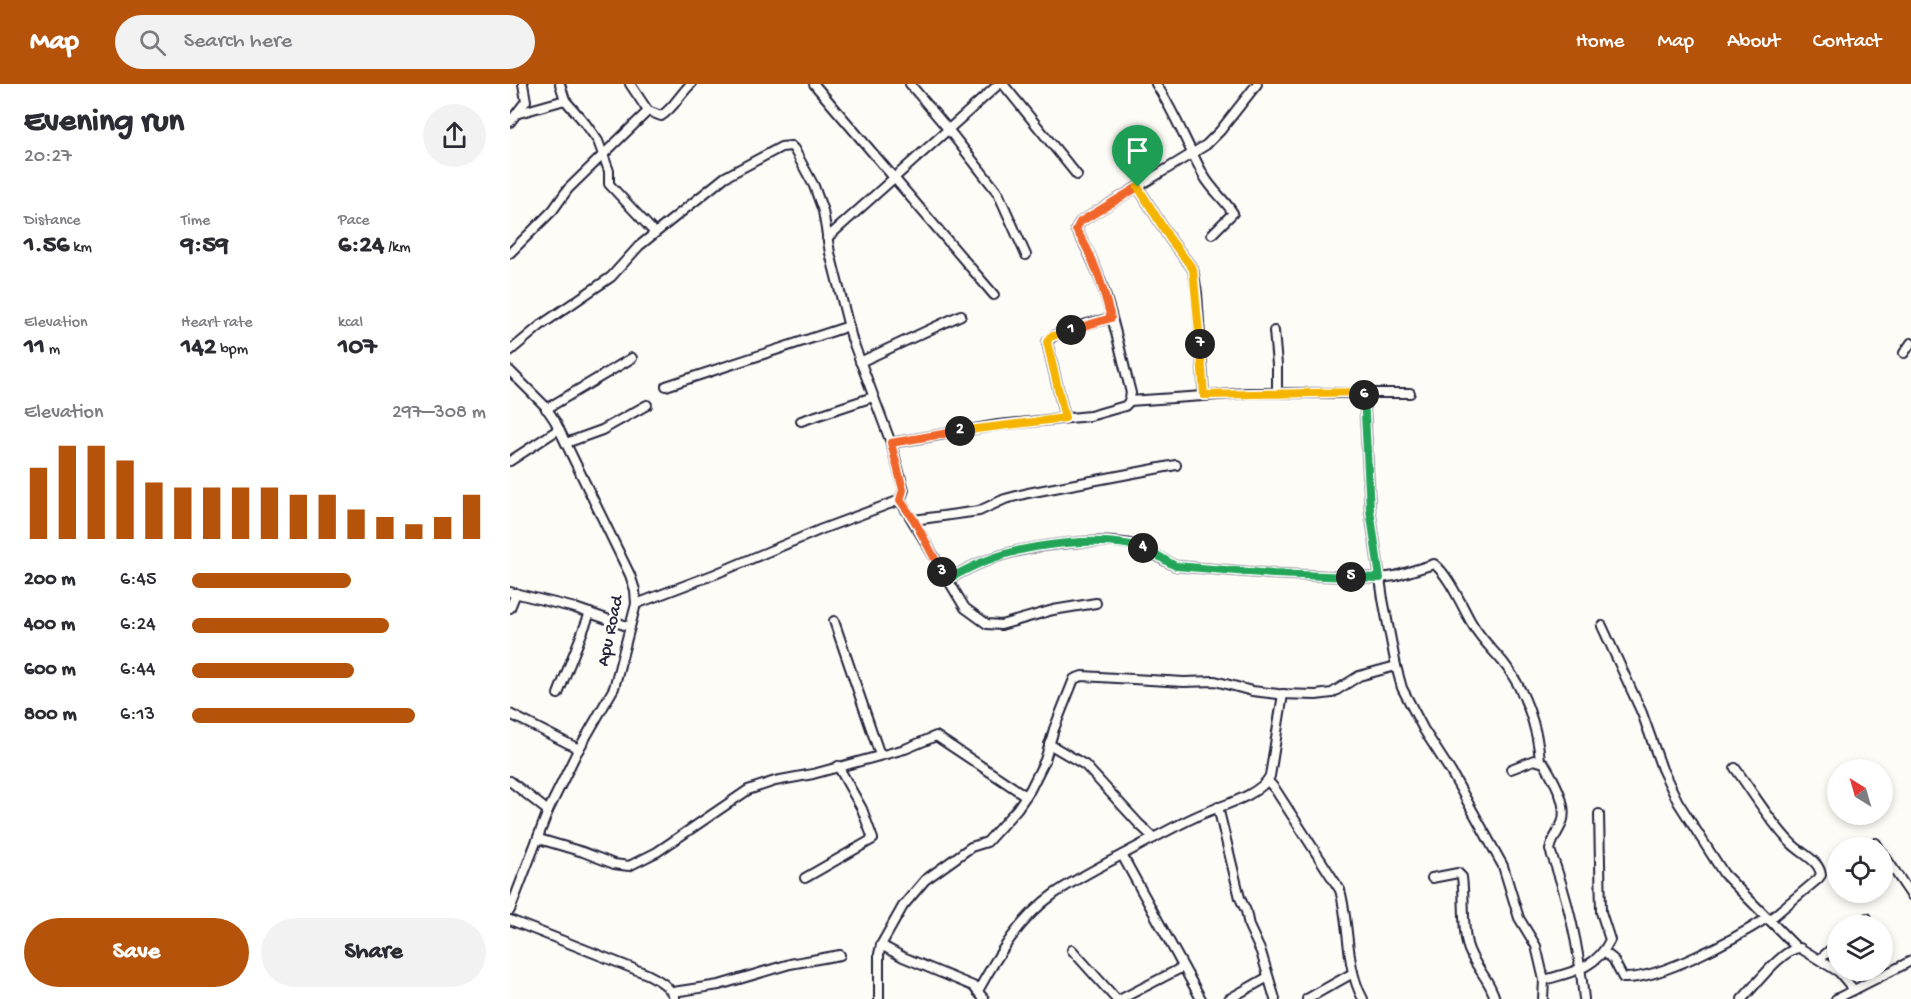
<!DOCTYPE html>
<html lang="en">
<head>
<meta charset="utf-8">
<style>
  body { margin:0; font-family:"Gochi Hand",sans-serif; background:#f2f2f3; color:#2b2b33; height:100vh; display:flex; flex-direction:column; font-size:22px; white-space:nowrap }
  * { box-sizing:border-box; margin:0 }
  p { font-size:20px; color:#7c7c81 }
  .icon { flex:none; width:33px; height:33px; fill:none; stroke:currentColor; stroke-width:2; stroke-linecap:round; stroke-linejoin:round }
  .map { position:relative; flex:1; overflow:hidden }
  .details { display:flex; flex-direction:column; background:#fff; width:510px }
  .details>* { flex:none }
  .needle { width:39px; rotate:323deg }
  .buttons { position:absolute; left:1317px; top:675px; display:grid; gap:12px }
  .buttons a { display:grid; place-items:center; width:66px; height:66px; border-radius:50%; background:#fff; box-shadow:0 3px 9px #0003; font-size:30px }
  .pin { position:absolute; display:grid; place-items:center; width:51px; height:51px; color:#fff; margin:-62px -26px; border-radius:50% 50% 50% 0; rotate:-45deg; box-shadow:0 0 6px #0007 }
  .pin .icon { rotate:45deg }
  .km { position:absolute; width:30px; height:30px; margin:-15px; border-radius:50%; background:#222; color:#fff; font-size:16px; line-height:30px; text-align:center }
  .round { display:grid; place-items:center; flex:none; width:63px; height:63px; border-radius:32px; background:#f2f2f3 }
  .overview { display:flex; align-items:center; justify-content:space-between; height:102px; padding:0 24px }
  h1 { font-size:33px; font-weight:700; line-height:45px }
  .figures { display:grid; grid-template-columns:repeat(3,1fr); gap:9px; height:102px; padding:6px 24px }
  .figures div { display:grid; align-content:center }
  .figures b { font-size:26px; font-weight:700 }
  .figures small { font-size:16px; font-weight:400 }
  .figures p { font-size:16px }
  .chart { height:168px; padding:12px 24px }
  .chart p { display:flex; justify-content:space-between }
  .chart svg { width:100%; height:108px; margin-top:6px; stroke:#b45309; stroke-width:6 }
  .button { display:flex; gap:12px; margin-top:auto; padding:12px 24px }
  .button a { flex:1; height:69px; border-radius:36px; background:#b45309; color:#fff; font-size:24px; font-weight:700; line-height:69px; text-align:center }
  .button a+a { background:#f2f2f3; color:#2b2b33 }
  ul { padding:0 24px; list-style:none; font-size:20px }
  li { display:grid; grid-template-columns:96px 72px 1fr; align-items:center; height:45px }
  li i { height:15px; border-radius:8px; background:#b45309 }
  header { display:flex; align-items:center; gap:36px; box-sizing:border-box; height:84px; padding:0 30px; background:#b45309; color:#fff }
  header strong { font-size:28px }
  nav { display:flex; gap:33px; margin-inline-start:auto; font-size:21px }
  .search { width:420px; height:54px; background:#f2f2f3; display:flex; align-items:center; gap:15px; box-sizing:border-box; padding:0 21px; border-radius:33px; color:#7c7c81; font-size:22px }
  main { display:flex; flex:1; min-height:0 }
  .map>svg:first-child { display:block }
</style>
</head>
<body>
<header>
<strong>Map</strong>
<div class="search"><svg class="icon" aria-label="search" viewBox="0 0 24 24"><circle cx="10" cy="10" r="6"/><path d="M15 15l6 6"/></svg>Search here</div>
<nav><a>Home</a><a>Map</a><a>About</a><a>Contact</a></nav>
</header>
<main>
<section class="details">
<div class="overview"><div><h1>Evening run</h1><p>20:27</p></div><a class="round"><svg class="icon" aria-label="share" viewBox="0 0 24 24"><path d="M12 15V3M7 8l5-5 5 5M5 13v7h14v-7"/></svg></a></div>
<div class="figures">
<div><p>Distance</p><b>1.56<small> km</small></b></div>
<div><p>Time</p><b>9:59</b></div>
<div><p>Pace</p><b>6:24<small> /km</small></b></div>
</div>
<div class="figures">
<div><p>Elevation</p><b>11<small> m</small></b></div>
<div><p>Heart rate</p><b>142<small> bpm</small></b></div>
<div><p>kcal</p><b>107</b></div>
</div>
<div class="chart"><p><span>Elevation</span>297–308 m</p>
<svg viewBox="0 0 160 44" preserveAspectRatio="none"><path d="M5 44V15M15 44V6M25 44V6M35 44V12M45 44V21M55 44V23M65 44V23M75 44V23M85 44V23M95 44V26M105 44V26M115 44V32M125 44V35M135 44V38M145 44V35M155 44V26"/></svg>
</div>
<ul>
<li><b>200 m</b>6:45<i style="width:54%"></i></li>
<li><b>400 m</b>6:24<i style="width:67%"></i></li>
<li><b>600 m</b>6:44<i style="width:55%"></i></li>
<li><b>800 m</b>6:13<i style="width:76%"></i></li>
</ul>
<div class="button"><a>Save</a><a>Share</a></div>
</section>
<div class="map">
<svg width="1401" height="915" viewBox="0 0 1401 915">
  <rect width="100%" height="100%" fill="#fdfcf7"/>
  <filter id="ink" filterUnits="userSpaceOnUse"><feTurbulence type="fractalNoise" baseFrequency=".0167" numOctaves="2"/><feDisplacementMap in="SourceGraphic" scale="12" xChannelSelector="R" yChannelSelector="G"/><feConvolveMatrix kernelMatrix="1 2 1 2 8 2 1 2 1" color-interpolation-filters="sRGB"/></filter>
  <g filter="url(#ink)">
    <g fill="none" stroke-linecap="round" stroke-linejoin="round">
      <g stroke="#22223b" stroke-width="12">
        <g id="minor">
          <polyline points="50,0 55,16 75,39 88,57 99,87 99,100 145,149"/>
          <path d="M120 0 138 27 151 32C163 25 170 10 181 0"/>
          <polyline points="304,0 484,211"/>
          <polyline points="400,0 438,45 488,109 516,171"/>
          <polyline points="493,0 567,91"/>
          <path d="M646 0C665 29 677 61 694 92 702 106 715 116 723 129L702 150"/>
          <polyline points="9,29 55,16"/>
          <polyline points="0,38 16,17 13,0"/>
          <polyline points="628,103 660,155 683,185 687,209 694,311"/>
          <polyline points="317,154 489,0"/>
          <polyline points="0,169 43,126 58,105 138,27"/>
          <polyline points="764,247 767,281 767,308"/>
          <polyline points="0,267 31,241 101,193 129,162 215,93 271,63 281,62 284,65 304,102 313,127 320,169 342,255 381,359 394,406 390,416 312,445 205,490 126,520"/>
          <polyline points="1394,269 1401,259"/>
          <polyline points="350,278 451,231"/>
          <polyline points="0,287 35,322 45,337 120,491 125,506 126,520 104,604 66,670 38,727 0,826"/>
          <polyline points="156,302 339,242"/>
          <polyline points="854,308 860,426 873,515 886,582 892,604 914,646 941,688 993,782 1009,834 1026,862 1034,896 1033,915"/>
          <polyline points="619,317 738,309 900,309"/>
          <polyline points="36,325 122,274"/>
          <path d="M555 334 537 258C544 246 586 238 601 234"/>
          <polyline points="291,337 363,313"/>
          <polyline points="56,359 92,346 137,321"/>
          <path d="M381 359 488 341 580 332 615 322 619 318 621 309C607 256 596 192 566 146L570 138 696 61 710 47 747 0"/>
          <polyline points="0,377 49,345"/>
          <polyline points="390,416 455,524 477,540 491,541 543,526 586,519"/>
          <polyline points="404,436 469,427 495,415 518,409 666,381"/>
          <path d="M436 496C450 489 464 481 478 476 512 462 589 452 625 461 640 465 651 476 666 482L763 490 870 494 885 492 924 480C938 490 952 522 961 538 970 554 982 565 993 578 1014 604 1028 644 1030 677"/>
          <polyline points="0,508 65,524 120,543"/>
          <polyline points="0,524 6,509"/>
          <polyline points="324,537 370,671"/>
          <polyline points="1092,542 1132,629 1152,685 1168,718 1214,790 1286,863"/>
          <polyline points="48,610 80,529"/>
          <polyline points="0,630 69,665"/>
          <polyline points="539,660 575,681 629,740 644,754"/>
          <path d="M1225 684C1242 707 1262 741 1282 760 1292 770 1309 776 1311 791L1308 795 1259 836"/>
          <path d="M1001 685 1024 676 1034 679C1043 694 1059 721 1052 739 1048 749 1042 755 1040 766 1058 814 1069 864 1074 915"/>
          <polyline points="0,697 38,727"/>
          <path d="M758 697 765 705 830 806C840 842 835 882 853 915"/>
          <polyline points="708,723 730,814 736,827 739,842 751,868 765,915"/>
          <polyline points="29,755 73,768 104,780 119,782 147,768 238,706 265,697 303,690 395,665 426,652 516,712"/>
          <polyline points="1366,759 1369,764"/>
          <polyline points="1372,768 1401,811"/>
          <polyline points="612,771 691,915"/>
          <polyline points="295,794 363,755 352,725 328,682"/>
          <path d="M922 794 948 789 952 793C955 815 952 839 957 860 962 881 980 894 985 915"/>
          <path d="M0 836 137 890C149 896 160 902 165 915"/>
          <polyline points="1348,842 1357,834"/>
          <polyline points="371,861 393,873 463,902 474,915"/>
          <polyline points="562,866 606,915"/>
          <path d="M1094 868 1103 875 1113 894C1149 896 1226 854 1257 834"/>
          <polyline points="1310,875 1328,859"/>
          <path d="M1034 896C1062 888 1086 885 1100 856L1091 828 1089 730"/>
          <path d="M468 907C487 872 511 833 544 810 564 796 586 785 608 773 633 760 659 745 685 733 707 722 748 714 760 692L773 610"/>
          <polyline points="163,908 209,901 280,880 330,871"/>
          <polyline points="369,915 369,870 371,861 393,822 415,796 461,763 477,758 507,725 520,706 535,676 544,645 564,595 572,592 674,598 705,597 742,607 768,610 806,611 822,609 849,592 886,582"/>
          <polyline points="611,915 673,883"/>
          <polyline points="719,915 758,893"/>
          <polyline points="797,915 843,889"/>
          <path d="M1232 915C1245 902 1273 864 1290 864L1329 888 1344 906"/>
          <polyline points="1326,915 1401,877"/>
        </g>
      </g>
      <use href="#minor" stroke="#fdfcf7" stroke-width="8"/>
    </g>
  </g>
  <g fill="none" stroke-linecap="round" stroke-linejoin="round" filter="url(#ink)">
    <g stroke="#fff" stroke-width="12">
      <path id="split-1" d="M561 246 601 234C593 204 584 172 566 146L570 138 628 103"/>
    </g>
    <g stroke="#fff" stroke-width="12">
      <polyline id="split-2" points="450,347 555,334 537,258 540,253 561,246"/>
    </g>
    <g stroke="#fff" stroke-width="12">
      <polyline id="split-3" points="432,488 404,436 390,416 393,406 381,359 450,347"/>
    </g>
    <g stroke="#fff" stroke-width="12">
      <path id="split-4" d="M432 488 436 496C450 489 464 481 478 476 518 460 593 451 633 464"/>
    </g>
    <g stroke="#fff" stroke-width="12">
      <path id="split-5" d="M633 464C645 468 654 477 666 482L763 490 841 493"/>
    </g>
    <g stroke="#fff" stroke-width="12">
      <polyline id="split-6" points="841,493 870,494 860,426 854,311"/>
    </g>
    <g stroke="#fff" stroke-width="12">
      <polyline id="split-7" points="690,260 694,311 854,308 854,311"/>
    </g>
    <g stroke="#fff" stroke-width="12">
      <polyline id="split-8" points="628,103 660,155 683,185 690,260"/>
    </g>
    <use href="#split-1" stroke="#f0652b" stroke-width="8"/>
    <use href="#split-2" stroke="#f5b400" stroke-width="8"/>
    <use href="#split-3" stroke="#f0652b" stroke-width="8"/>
    <use href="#split-4" stroke="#22a559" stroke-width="8"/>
    <use href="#split-5" stroke="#22a559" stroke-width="8"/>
    <use href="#split-6" stroke="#22a559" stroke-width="8"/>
    <use href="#split-7" stroke="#f5b400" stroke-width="8"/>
    <use href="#split-8" stroke="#f5b400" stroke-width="8"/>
  </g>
  <g text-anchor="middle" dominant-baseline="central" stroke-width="6" stroke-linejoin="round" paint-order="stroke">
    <g font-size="18" fill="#22223b" stroke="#fdfcf7">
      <text transform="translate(101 547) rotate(-78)">Apu Road</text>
    </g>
  </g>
</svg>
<div class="buttons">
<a><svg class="needle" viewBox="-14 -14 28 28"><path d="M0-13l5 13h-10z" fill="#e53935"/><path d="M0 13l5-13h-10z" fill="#7c7c81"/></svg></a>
<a><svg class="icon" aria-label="locate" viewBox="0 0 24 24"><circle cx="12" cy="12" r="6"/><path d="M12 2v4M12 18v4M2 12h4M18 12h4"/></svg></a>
<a><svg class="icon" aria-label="layers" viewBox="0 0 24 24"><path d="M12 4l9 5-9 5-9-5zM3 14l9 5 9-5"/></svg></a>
</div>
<div class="pin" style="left:628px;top:103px;background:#1e9e55"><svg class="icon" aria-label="arrive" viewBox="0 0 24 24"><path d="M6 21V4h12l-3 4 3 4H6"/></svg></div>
<b class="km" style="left:561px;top:246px">1</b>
<b class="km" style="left:450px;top:347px">2</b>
<b class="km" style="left:432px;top:488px">3</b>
<b class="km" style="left:633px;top:464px">4</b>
<b class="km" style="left:841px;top:493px">5</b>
<b class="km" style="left:854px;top:311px">6</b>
<b class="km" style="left:690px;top:260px">7</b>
</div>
</main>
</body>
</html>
